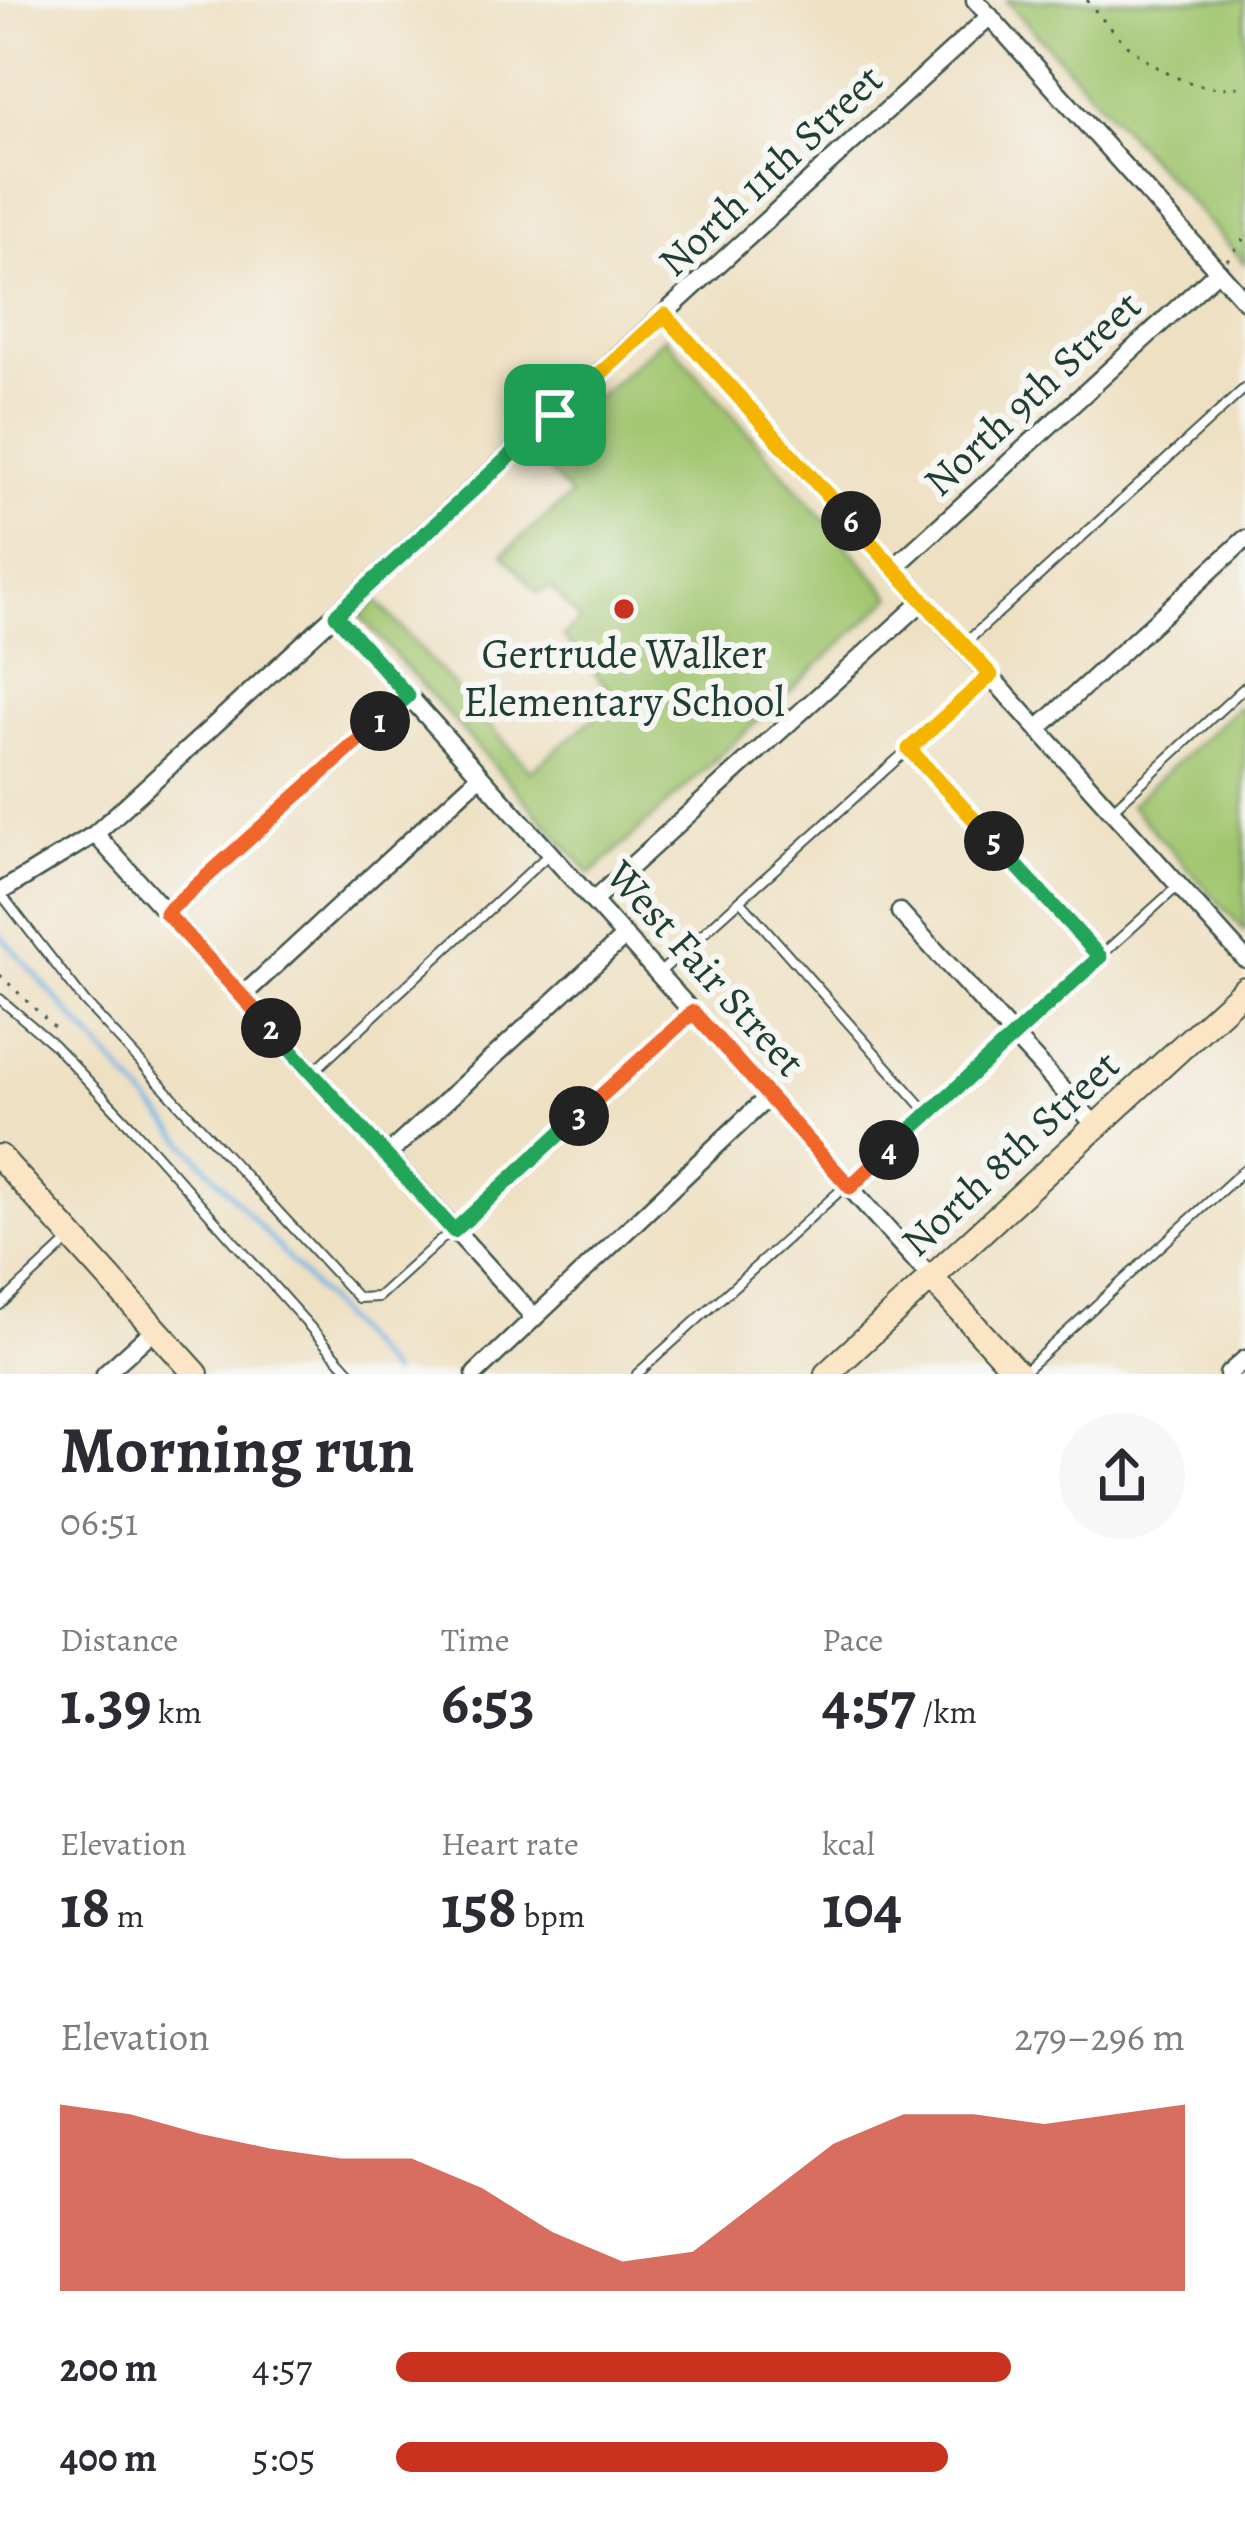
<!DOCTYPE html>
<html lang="en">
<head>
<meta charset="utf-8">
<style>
  body { margin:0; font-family:Alegreya,serif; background:#f7f7f7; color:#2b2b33; height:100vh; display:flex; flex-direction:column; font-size:45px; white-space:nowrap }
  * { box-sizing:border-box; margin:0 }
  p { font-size:39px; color:#7c7c81 }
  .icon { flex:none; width:66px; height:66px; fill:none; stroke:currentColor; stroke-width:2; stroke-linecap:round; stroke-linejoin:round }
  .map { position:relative; height:1374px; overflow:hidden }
  .panel { display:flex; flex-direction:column; background:#fff; flex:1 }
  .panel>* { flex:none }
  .pin { position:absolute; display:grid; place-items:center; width:102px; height:102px; color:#fff; margin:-51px; border-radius:24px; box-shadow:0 6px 18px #0006 }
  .km { position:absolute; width:60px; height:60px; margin:-30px; border-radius:50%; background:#222; color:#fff; font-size:33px; line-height:60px; text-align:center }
  .round { display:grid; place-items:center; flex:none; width:126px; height:126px; border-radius:63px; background:#f7f7f7 }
  .head { display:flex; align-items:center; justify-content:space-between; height:204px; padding:0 60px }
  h1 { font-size:66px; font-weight:600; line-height:90px }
  .figures { display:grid; grid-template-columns:repeat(3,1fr); gap:18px; height:204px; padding:12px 60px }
  .figures div { display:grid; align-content:center }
  .figures b { font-size:60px; font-weight:600 }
  .figures small { font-size:33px; font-weight:400 }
  .figures p { font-size:33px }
  .chart { height:336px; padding:24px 60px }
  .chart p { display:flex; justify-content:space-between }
  .chart svg { width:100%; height:216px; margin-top:12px; fill:#c8321e; opacity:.7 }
  ul { padding:0 60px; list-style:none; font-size:39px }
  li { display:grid; grid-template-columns:192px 144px 1fr; align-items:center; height:90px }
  li i { height:30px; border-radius:15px; background:#c8321e }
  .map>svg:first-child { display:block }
</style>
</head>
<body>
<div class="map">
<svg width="1245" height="1374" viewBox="0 0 1245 1374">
  <rect width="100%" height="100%" fill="#f6f6f2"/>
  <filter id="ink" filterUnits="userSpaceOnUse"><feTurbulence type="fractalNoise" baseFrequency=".00833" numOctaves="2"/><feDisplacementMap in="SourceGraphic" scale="24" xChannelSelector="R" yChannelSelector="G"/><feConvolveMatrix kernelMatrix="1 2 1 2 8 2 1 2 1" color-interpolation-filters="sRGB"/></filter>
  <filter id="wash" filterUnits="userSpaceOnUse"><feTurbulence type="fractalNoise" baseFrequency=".004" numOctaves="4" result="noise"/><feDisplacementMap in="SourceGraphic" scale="48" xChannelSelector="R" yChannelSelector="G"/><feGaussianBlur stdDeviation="2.7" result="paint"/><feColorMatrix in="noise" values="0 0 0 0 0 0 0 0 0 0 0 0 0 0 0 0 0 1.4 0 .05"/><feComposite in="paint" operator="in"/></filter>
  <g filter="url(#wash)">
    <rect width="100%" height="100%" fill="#eee0c2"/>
    <g fill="#a1c670" stroke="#608252" stroke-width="3">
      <polygon points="1006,0 1245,0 1245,263"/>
      <polygon points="665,337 892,597 591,874 360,616 377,601 531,771 617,699 563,636 580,620 550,586 539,594 503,554 571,496 534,454"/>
      <polygon points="1238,707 1245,714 1245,931 1130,805"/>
    </g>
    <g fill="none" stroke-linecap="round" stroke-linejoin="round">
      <polyline stroke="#6fb2e4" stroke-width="4.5" points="0,935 391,1374"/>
    </g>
  </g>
  <g filter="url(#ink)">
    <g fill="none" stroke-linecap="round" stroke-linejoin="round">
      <g stroke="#3e5549" stroke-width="12">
        <g id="lane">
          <polyline points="963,645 1245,388"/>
          <polyline points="909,749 1100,957"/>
          <polyline points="1113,809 1245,687"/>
          <polyline points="1,894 85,1002 358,1298 378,1297 690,1014"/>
          <polyline points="740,900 928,1113"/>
          <polyline points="168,912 406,697"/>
          <polyline points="658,974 990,676"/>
          <polyline points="0,999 53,1044 130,1125 352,1374"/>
          <polyline points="313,1072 549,854"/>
          <polyline points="0,1305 71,1239"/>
          <polyline points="637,1374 1178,886"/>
          <polyline points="1021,1374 1245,1169"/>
        </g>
      </g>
      <g stroke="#3e5549" stroke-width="21">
        <g id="street">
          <polyline points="975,0 1245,301"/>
          <polyline points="665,315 1245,959"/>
          <polyline points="894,568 1218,271"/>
          <polyline points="336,615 932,1279"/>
          <polyline points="1039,728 1245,539"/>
          <polyline points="95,834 532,1315"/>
          <polyline points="0,892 95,834 990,16"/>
          <polyline points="593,901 923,601"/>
          <polyline points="900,912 1096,1126"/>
          <polyline points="242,996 480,776"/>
          <polyline points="386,1156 625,936"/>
          <polyline points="105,1374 155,1329"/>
          <polyline points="475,1374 768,1097"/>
          <polyline points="1228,1374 1245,1359"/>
        </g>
      </g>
      <g stroke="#3e5549" stroke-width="28">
        <g id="secondary">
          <polyline points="0,1157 196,1374"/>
          <polyline points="932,1279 1018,1374"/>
          <polyline points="827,1374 1245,989"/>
        </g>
      </g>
      <g stroke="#3e5549" stroke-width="3" stroke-dasharray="3 9" stroke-linecap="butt">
        <path d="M1087 0C1125 50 1179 98 1245 86"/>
        <polyline points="1227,260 1245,238"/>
        <polyline points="0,975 59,1032"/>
      </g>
      <use href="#lane" stroke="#fff" stroke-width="8"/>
      <use href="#street" stroke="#fff" stroke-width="16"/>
      <use href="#secondary" stroke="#fce5c4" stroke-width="24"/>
    </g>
  </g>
  <g fill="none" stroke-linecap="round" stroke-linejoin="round" filter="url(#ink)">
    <g stroke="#fff" stroke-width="24">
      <polyline id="split-1" points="380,721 408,696 336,615 555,415"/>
    </g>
    <g stroke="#fff" stroke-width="24">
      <polyline id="split-2" points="271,1028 166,913 380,721"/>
    </g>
    <g stroke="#fff" stroke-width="24">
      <polyline id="split-3" points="271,1028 454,1231 579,1116"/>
    </g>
    <g stroke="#fff" stroke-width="24">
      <polyline id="split-4" points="579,1116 693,1012 850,1187 889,1150"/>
    </g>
    <g stroke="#fff" stroke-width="24">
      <polyline id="split-5" points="889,1150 1100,957 994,841"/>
    </g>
    <g stroke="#fff" stroke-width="24">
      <polyline id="split-6" points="851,521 991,675 909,749 994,841"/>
    </g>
    <g stroke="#fff" stroke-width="24">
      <polyline id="split-7" points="555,415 665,315 851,521"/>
    </g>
    <use href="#split-1" stroke="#22a559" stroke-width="15"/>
    <use href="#split-2" stroke="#f0652b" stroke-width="15"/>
    <use href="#split-3" stroke="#22a559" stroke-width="15"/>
    <use href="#split-4" stroke="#f0652b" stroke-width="15"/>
    <use href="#split-5" stroke="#22a559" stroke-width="15"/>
    <use href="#split-6" stroke="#f5b400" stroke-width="15"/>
    <use href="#split-7" stroke="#f5b400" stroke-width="15"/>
  </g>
  <circle fill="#c8321e" stroke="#f6f6f2" stroke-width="4.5" cx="624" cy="609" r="12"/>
  <g text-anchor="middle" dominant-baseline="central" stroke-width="12" stroke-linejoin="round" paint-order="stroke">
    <g font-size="42" fill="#1f3d34" stroke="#f6f6f2">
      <text transform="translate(770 170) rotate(-43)">North 11th Street</text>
      <text transform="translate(1032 393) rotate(-43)">North 9th Street</text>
      <text transform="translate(706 968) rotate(48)">West Fair Street</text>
      <text transform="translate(1010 1153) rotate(-43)">North 8th Street</text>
    </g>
    <g font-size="42" fill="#1f3d34" stroke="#f6f6f2">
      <text x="624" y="653">Gertrude Walker<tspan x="624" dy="48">Elementary School</tspan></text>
    </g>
  </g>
</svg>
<div class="pin" style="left:555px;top:415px;background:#1e9e55"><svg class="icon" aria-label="arrive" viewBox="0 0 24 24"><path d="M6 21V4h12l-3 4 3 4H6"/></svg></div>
<b class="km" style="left:380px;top:721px">1</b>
<b class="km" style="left:271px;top:1028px">2</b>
<b class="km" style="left:579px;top:1116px">3</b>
<b class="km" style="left:889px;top:1150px">4</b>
<b class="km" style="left:994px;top:841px">5</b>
<b class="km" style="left:851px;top:521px">6</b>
</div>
<section class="panel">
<div class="head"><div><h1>Morning run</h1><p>06:51</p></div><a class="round"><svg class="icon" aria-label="share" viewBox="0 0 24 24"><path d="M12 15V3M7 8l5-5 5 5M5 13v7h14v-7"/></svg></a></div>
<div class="figures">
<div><p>Distance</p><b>1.39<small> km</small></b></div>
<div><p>Time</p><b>6:53</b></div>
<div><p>Pace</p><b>4:57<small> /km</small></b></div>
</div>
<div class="figures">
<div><p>Elevation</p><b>18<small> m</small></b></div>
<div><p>Heart rate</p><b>158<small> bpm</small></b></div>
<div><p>kcal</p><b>104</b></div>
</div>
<div class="chart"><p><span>Elevation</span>279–296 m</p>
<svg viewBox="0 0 160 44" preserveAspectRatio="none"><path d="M0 44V6L10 8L20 12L30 15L40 17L50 17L60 23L70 32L80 38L90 36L100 25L110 14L120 8L130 8L140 10L150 8L160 6V44z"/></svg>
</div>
<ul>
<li><b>200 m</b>4:57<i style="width:78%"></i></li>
<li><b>400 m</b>5:05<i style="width:70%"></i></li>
</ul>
</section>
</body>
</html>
